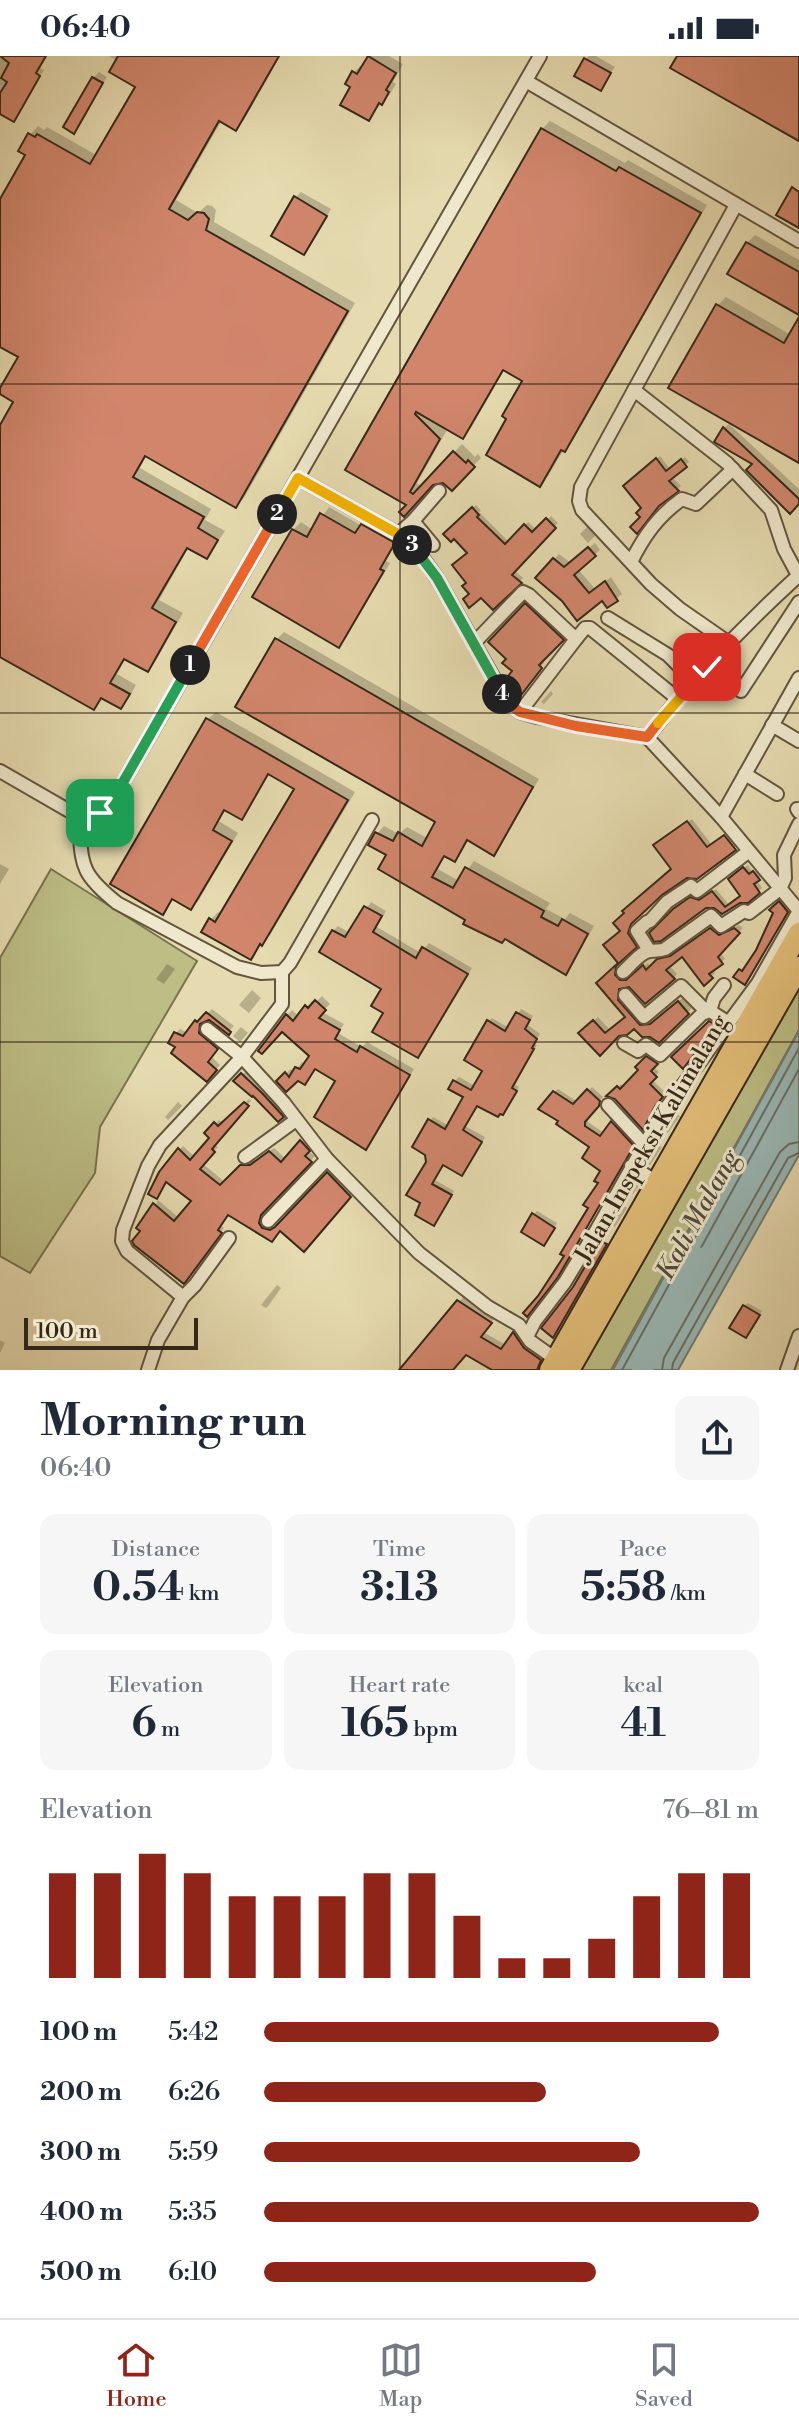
<!DOCTYPE html>
<html lang="en">
<head>
<meta charset="utf-8">
<style>
  body { margin:0; font-family:"Libre Bodoni",serif; background:#f6f6f7; color:#1f2937; height:100vh; display:flex; flex-direction:column; font-size:30px; white-space:nowrap }
  * { box-sizing:border-box; margin:0 }
  p { font-size:26px; color:#747a83 }
  .icon { flex:none; width:44px; height:44px; fill:none; stroke:currentColor; stroke-width:2; stroke-linecap:round; stroke-linejoin:round }
  .map { position:relative; height:1314px; overflow:hidden }
  .side { display:flex; flex-direction:column; background:#fff; flex:1 }
  .side>* { flex:none }
  .scale { position:absolute; left:24px; bottom:20px; width:174px; box-sizing:border-box; padding-left:8px; border:4px solid #362818; border-top:0; font-size:22px; line-height:28px; white-space:nowrap; color:#362818; -webkit-text-stroke:6px #efe8cc; paint-order:stroke }
  .pin { position:absolute; display:grid; place-items:center; width:68px; height:68px; color:#fff; margin:-34px; border-radius:16px; box-shadow:0 4px 12px #0006 }
  .km { position:absolute; width:40px; height:40px; margin:-20px; border-radius:50%; background:#222; color:#fff; font-size:22px; line-height:40px; text-align:center }
  .round { display:grid; place-items:center; flex:none; width:84px; height:84px; border-radius:16px; background:#f6f6f7 }
  .headline { display:flex; align-items:center; justify-content:space-between; height:136px; padding:0 40px }
  h1 { font-size:44px; font-weight:700; line-height:60px }
  .stats { display:grid; grid-template-columns:repeat(3,1fr); gap:12px; height:136px; padding:8px 40px }
  .stats div { display:grid; align-content:center; border-radius:16px; background:#f6f6f7; text-align:center }
  .stats b { font-size:40px; font-weight:700 }
  .stats small { font-size:22px; font-weight:400 }
  .stats p { font-size:22px }
  .chart { height:224px; padding:16px 40px }
  .chart p { display:flex; justify-content:space-between }
  .chart svg { width:100%; height:144px; margin-top:8px; stroke:#8f2418; stroke-width:6 }
  ul { padding:0 40px; list-style:none; font-size:26px }
  li { display:grid; grid-template-columns:128px 96px 1fr; align-items:center; height:60px }
  li i { height:20px; border-radius:10px; background:#8f2418 }
  .status { display:flex; justify-content:space-between; align-items:center; height:56px; padding:0 40px; background:#fff; direction:ltr }
  .status svg { height:22px; fill:currentColor }
  .tabs { display:flex; justify-content:space-around; align-items:center; height:112px; border-top:2px solid #e0e1e3; background:#fff; font-size:22px; color:#747a83 }
  .tabs a { display:grid; justify-items:center; gap:4px }
  .tabs .on { color:#8f2418 }
  .map>svg:first-child { display:block }
</style>
</head>
<body>
<div class="status"><b>06:40</b><svg viewBox="0 0 49 12"><path d="M0 12V9h3v3zM5 12V6h3v6zM10 12V3h3v9zM15 12V0h3v12zM26 1h20v11H26zM47 4h2v5h-2z"/></svg></div>
<div class="map">
<svg width="799" height="1314" viewBox="0 0 799 1314">
  <rect width="100%" height="100%" fill="#e6dbb0"/>
  <filter id="stains"><feTurbulence type="fractalNoise" baseFrequency=".0025" numOctaves="4"/><feColorMatrix values="0 0 0 0 .2 0 0 0 0 .09 0 0 0 0 .02 0 0 0 .5 -.17"/></filter>
  <radialGradient id="worn" r=".72"><stop offset=".6" stop-color="#630" stop-opacity="0"/><stop offset="1" stop-color="#630" stop-opacity=".3"/></radialGradient>
  <g fill="#bdbe86" stroke="#7a734f" stroke-width="2">
    <polygon points="51,813 197,905 100,1071 95,1117 30,1217 0,1200 0,902"/>
    <polygon points="799,911 799,974 611,1314 569,1314"/>
  </g>
  <polygon fill="#9ab8b6" stroke="#727e77" stroke-width="2" points="799,975 799,1099 678,1314 613,1314"/>
  <g fill="#0003">
    <polygon points="0,0 47,0 40,12 44,14 13,64 0,56"/>
    <polygon points="109,0 280,0 244,64 236,72 222,64 176,144 198,157 207,149 212,150 216,154 214,166 355,247 244,442 236,450 147,399 140,412 211,453 205,464 225,475 207,501 189,491 159,544 183,557 155,606 147,614 126,602 117,618 136,629 129,642 121,651 103,641 94,652 0,599 0,373 16,345 20,300 0,288 0,147 28,98 30,79 38,70 44,74 47,71 98,100 137,30 118,5"/>
    <polygon points="371,0 389,0 403,8 393,26 396,28 390,38 368,63 353,30 354,16"/>
    <polygon points="589,0 596,0 615,11 600,32 586,3"/>
    <polygon points="99,16 107,21 74,75 93,22"/>
    <polygon points="550,65 625,107 628,104 707,149 572,386 564,393 548,420 540,428 509,362 525,324 505,313 471,372 463,381 448,372 417,427 422,431 462,388 475,401 478,398 481,402 452,432 444,425 433,427 409,449 348,413 542,73"/>
    <polygon points="301,136 331,153 304,197 295,142"/>
    <polygon points="755,179 799,204 799,257 747,187"/>
    <polygon points="726,241 791,279 799,265 799,404 671,331 718,249"/>
    <polygon points="729,368 799,433 799,446 755,407 724,372"/>
    <polygon points="660,400 670,413 685,401 689,406 671,420 681,430 643,461 644,452 625,430"/>
    <polygon points="476,449 481,455 479,456 509,486 528,466 537,474 551,460 558,467 514,514 523,522 493,551 482,539 471,538 470,497 454,480 446,478"/>
    <polygon points="329,451 362,470 370,461 401,479 386,505 390,507 346,582 339,589 293,474 301,466 313,474"/>
    <polygon points="590,468 598,477 588,487 580,478"/>
    <polygon points="595,487 600,494 578,513 595,533 611,521 622,538 608,549 603,542 563,543 538,522 559,498 571,507"/>
    <polygon points="529,545 566,579 541,604 544,607 521,637 509,603 491,586"/>
    <polygon points="284,576 539,723 500,790 493,797 469,783 455,803 446,798 438,813 459,825 474,805 550,847 546,853 565,863 570,857 594,870 572,909 565,916 505,881 467,863 389,798 377,778 384,770 399,778 407,771 429,783 438,765 277,583"/>
    <polygon points="551,635 553,638 544,648 541,646"/>
    <polygon points="216,656 355,736 270,879 250,902 210,864 218,856 222,858 297,733 270,717 249,753 241,761 226,753 219,765 238,777 199,844 191,852 174,842 163,856 208,663"/>
    <polygon points="692,763 712,789 729,776 739,788 697,821 686,820 661,837 634,862 631,872 639,886 620,904 622,875 674,813 660,785"/>
    <polygon points="0,808 9,813 0,828"/>
    <polygon points="748,809 753,817 758,813 762,820 757,824 762,832 758,836 722,856 715,850 679,850 695,839 704,841 716,833 729,849 742,840 734,820"/>
    <polygon points="783,844 790,852 748,924 740,914 743,912 746,913 776,857 772,854"/>
    <polygon points="371,846 386,855 377,871 421,897 429,887 472,912 418,1000 386,956 383,932 333,875 338,870 350,877"/>
    <polygon points="715,869 727,876 739,869 743,872 720,896 725,903 712,913 715,917 704,927 682,898 669,909 677,918 674,922 619,931 622,941 646,967 656,964 683,942 692,952 659,985 634,970 626,977 581,977 598,961 610,974 627,961 599,927 618,909 617,912 624,921 632,921 648,907 651,912 664,900 676,897"/>
    <polygon points="167,908 175,913 164,928 156,923"/>
    <polygon points="252,934 261,942 249,957 239,949"/>
    <polygon points="322,940 330,948 322,956 344,968 338,977 362,991 367,986 414,1013 366,1092 337,1024 316,1012 305,1027 298,1022 278,1025 291,1013 294,1016 302,1006 306,1009 312,999 287,959 292,954 299,960 312,945 314,948"/>
    <polygon points="212,953 234,970 228,976 209,962 203,965 202,972 220,988 211,1000 220,1009 207,1023 178,991 176,977 180,973 188,977 196,966 200,961 202,963"/>
    <polygon points="521,953 533,960 528,969 540,978 534,988 537,989 514,1028 519,1031 506,1053 478,1048 465,1070 485,1081 466,1114 462,1118 444,1107 435,1124 454,1135 438,1164 422,1146 430,1065 433,1061 449,1070 466,1040 451,1032 455,1025 459,1021 475,1030 484,1014 488,966 492,962 509,972"/>
    <polygon points="241,971 248,977 240,986 233,980"/>
    <polygon points="651,998 660,1003 653,1010 659,1016 652,1024 665,1036 658,1044 610,1039 621,1028 624,1031 641,1014 638,1011"/>
    <polygon points="245,1016 285,1057 278,1063 253,1037 236,1025"/>
    <polygon points="592,1031 603,1041 588,1060 588,1066 604,1077 615,1063 636,1086 561,1215 540,1242 567,1200 591,1152 603,1114 592,1091 554,1036 558,1033 578,1046"/>
    <polygon points="249,1043 251,1045 214,1088 218,1091 203,1108 225,1126 246,1105 256,1105 274,1092 286,1103 305,1082 312,1090 308,1095 315,1100 265,1153 262,1162 266,1168 275,1171 280,1168 332,1114 354,1135 304,1193 281,1173 276,1180 228,1157 220,1169 224,1172 187,1221 143,1175 158,1144 179,1162 194,1144 174,1100 183,1090 195,1101 212,1082 215,1068 219,1064 223,1067"/>
    <polygon points="178,1046 182,1050 168,1064 165,1061"/>
    <polygon points="676,1058 680,1060 668,1077 665,1075"/>
    <polygon points="658,1089 662,1091 650,1109 647,1107"/>
    <polygon points="640,1121 644,1123 633,1138 630,1136"/>
    <polygon points="624,1150 627,1152 615,1171 612,1169"/>
    <polygon points="537,1155 557,1167 547,1184 533,1159"/>
    <polygon points="277,1229 281,1232 269,1249 266,1252 261,1249"/>
    <polygon points="463,1241 495,1262 483,1276 506,1289 517,1272 544,1299 536,1314 492,1314 466,1296 452,1314 402,1314"/>
    <polygon points="748,1247 762,1255 749,1276 744,1250"/>
    <polygon points="0,1284 5,1287 0,1297"/>
  </g>
  <g fill="none" stroke-linecap="round" stroke-linejoin="round">
    <g stroke="#687067" stroke-width="2">
      <polyline points="622,1314 799,992"/>
      <polyline points="634,1314 799,1013"/>
      <polyline points="662,1314 664,1302 780,1096 789,1088 799,1086"/>
      <polyline points="672,1314 673,1307 788,1102 799,1097"/>
    </g>
    <polyline stroke="#9ab8b6" stroke-width="20" points="642,1314 704,1201"/>
  </g>
  <g fill="#d1866c" stroke="#362818" stroke-width="2">
    <polygon points="0,0 46,0 36,17 40,20 14,66 0,58 0,37 7,26 1,22 9,7"/>
    <polygon points="118,0 279,0 236,75 219,65 169,153 188,164 197,156 204,157 209,163 206,174 348,255 236,452 145,400 133,421 204,461 198,472 218,484 207,503 187,492 152,552 176,566 148,616 124,603 110,627 130,638 121,653 101,642 94,654 0,601 0,369 13,346 0,338 0,332 18,301 0,291 0,143 25,99 18,95 28,77 35,81 37,78 90,108 135,31 109,16"/>
    <polygon points="368,0 396,17 386,34 389,36 382,49 379,47 369,65 340,49 350,31 345,28 352,15 357,18"/>
    <polygon points="677,0 799,0 799,85 670,12"/>
    <polygon points="584,2 611,17 601,35 574,20"/>
    <polygon points="92,21 103,27 74,78 63,71"/>
    <polygon points="541,72 616,115 619,111 701,157 565,396 561,394 540,431 486,399 506,363 502,360 522,325 503,314 463,383 416,356 415,358 440,383 410,436 413,438 453,395 466,407 468,404 475,411 452,435 443,427 433,429 404,461 399,456 406,449 345,414"/>
    <polygon points="792,131 799,136 799,172 776,159"/>
    <polygon points="294,140 327,160 304,199 271,180"/>
    <polygon points="746,186 799,216 799,259 727,218"/>
    <polygon points="716,248 784,287 799,261 799,407 668,332"/>
    <polygon points="723,371 799,443 799,448 790,458 746,414 752,408 714,386"/>
    <polygon points="656,402 666,415 681,403 687,411 669,425 679,435 659,450 637,478 630,471 640,461 636,457 641,452 623,430"/>
    <polygon points="472,451 479,459 477,461 505,488 524,468 532,476 546,462 556,472 512,519 522,527 493,554 481,542 469,552 463,543 469,538 462,530 466,527 452,509 467,497 454,483 451,486 443,478"/>
    <polygon points="320,457 355,477 361,468 395,487 380,513 384,515 339,592 252,541 292,473 307,481"/>
    <polygon points="588,491 596,500 574,519 589,537 605,525 618,545 607,552 602,545 577,565 562,545 535,522 553,502 564,511"/>
    <polygon points="525,547 564,584 539,609 542,612 518,643 505,624 512,615 502,607 506,603 488,586"/>
    <polygon points="275,582 533,731 494,800 467,784 455,806 444,800 432,821 453,832 465,811 544,855 541,861 558,870 562,863 588,878 566,919 505,883 502,887 463,868 465,864 378,813 386,799 368,789 375,776 393,785 398,776 422,790 435,766 235,651"/>
    <polygon points="206,662 348,744 262,890 260,888 251,904 201,876 209,862 215,866 294,733 268,718 242,764 224,754 213,774 232,785 191,854 172,843 163,859 110,828"/>
    <polygon points="687,765 707,791 724,779 736,794 697,823 687,822 662,839 631,868 628,877 637,891 616,910 615,919 620,924 626,924 643,909 646,914 657,903 670,900 710,872 719,879 734,872 740,877 718,901 723,908 709,918 713,922 704,930 682,901 666,914 675,923 645,948 629,931 619,933 618,944 640,969 650,968 678,945 689,958 659,987 650,981 642,981 634,973 627,979 619,980 600,1000 578,977 593,964 605,977 625,961 596,927 618,907 603,889 620,875 613,867 624,857 622,855 671,813 653,789"/>
    <polygon points="743,811 749,818 753,815 760,824 754,828 760,837 748,847 740,847 722,858 714,852 706,852 661,885 654,886 649,877 673,853 690,841 699,844 712,835 725,851 740,840 728,823"/>
    <polygon points="779,845 788,856 745,929 733,921 739,913 742,915 756,894 773,857 769,854"/>
    <polygon points="364,850 382,860 373,876 416,902 422,891 468,918 418,1002 372,976 383,957 371,950 381,933 319,896 332,874 345,881"/>
    <polygon points="315,944 326,954 319,962 340,974 335,983 357,996 360,990 410,1019 366,1094 314,1061 335,1025 315,1013 305,1029 298,1025 286,1036 276,1025 285,1016 289,1021 295,1011 300,1013 309,1000 282,976 262,998 258,995 286,958 293,965 305,949 308,952"/>
    <polygon points="206,956 231,976 229,979 209,964 200,968 199,977 218,993 208,1006 217,1014 207,1026 171,997 175,991 168,987 174,976 183,980 195,964 197,966"/>
    <polygon points="516,956 530,964 525,973 537,983 532,992 534,993 512,1032 517,1035 503,1059 500,1058 498,1061 477,1050 463,1074 482,1086 462,1120 443,1109 432,1128 452,1139 434,1170 415,1159 420,1147 406,1139 426,1106 425,1099 412,1091 428,1063 445,1073 463,1041 448,1033 453,1024 471,1034 482,1015 464,1004 487,964 505,975"/>
    <polygon points="709,965 716,969 683,1013 671,1001"/>
    <polygon points="646,1000 658,1008 651,1015 657,1021 650,1028 663,1041 655,1050 643,1074 615,1043 606,1040 617,1030 620,1033 638,1014 635,1011"/>
    <polygon points="241,1017 262,1037 284,1061 278,1066 253,1040 252,1041 233,1025"/>
    <polygon points="587,1033 600,1045 599,1050 585,1066 585,1070 600,1080 611,1065 634,1090 558,1221 527,1261 523,1257 538,1240 564,1200 560,1198 588,1152 583,1149 598,1127 594,1125 600,1115 582,1102 589,1091 556,1068 558,1065 538,1053 553,1035 573,1048"/>
    <polygon points="244,1046 249,1050 212,1093 215,1096 200,1113 220,1129 240,1109 250,1109 269,1095 281,1106 300,1084 310,1095 305,1100 312,1106 261,1159 259,1167 262,1172 270,1174 275,1171 327,1116 351,1141 304,1196 280,1175 272,1186 228,1159 218,1174 222,1177 184,1228 134,1189 132,1185 140,1175 136,1172 153,1147 174,1165 191,1145 166,1126 157,1143 148,1138 159,1116 178,1092 190,1104 209,1082 204,1077 214,1066 218,1070"/>
    <polygon points="532,1157 555,1172 544,1190 521,1176"/>
    <polygon points="600,1185 607,1188 553,1282 541,1272 573,1231"/>
    <polygon points="457,1244 492,1267 481,1281 501,1293 513,1276 524,1292 541,1304 537,1314 492,1314 466,1299 453,1314 399,1314"/>
    <polygon points="743,1249 760,1259 746,1282 729,1272"/>
  </g>
  <g fill="none" stroke-linecap="round" stroke-linejoin="round">
    <g stroke="#62553e" stroke-width="16">
      <g id="street">
        <polyline points="526,25 799,185"/>
        <polyline points="736,149 634,334 727,407 771,454 784,493 799,521"/>
        <polyline points="634,334 581,431 579,445 582,454 651,528 680,553 729,587"/>
        <polyline points="298,422 398,478 416,493 437,522 508,647 520,656 537,661 647,681 721,761 799,855"/>
        <polyline points="413,465 433,489"/>
        <polyline points="398,478 413,465 439,435"/>
        <path d="M631 506C644 480 658 460 682 443L696 448 733 413"/>
        <polyline points="608,562 668,599 693,624"/>
        <polyline points="576,583 585,572 590,572 678,643"/>
        <polyline points="474,587 523,536 529,539 576,583 520,656"/>
        <polyline points="741,635 799,546"/>
        <polyline points="772,669 799,685"/>
        <path d="M647 681C693 623 743 570 798 520"/>
        <polyline points="0,715 78,760"/>
        <polyline points="745,718 777,738"/>
        <polyline points="797,753 799,756"/>
        <polyline points="78,760 100,757 118,735 540,0"/>
        <path d="M78 760C83 808 77 815 117 847L237 911 261 917 282 916 290 907 372 764"/>
        <polyline points="721,761 799,622"/>
        <polyline points="649,894 637,875 647,866 650,865 667,846 691,830 697,835 748,796"/>
        <path d="M623 916C631 909 641 895 651 895 656 894 660 895 665 893L711 860 721 870 744 855 749 857 780 833 785 822 784 799 799 768"/>
        <polyline points="625,939 644,961 681,930 703,952 710,955 714,942 724,929"/>
        <polyline points="207,973 242,1001 284,1047 327,1103 419,1197 488,1251 519,1269 530,1285 561,1307"/>
        <polyline points="624,987 638,995 646,989 660,999 702,958 710,955 729,967"/>
        <polyline points="608,1049 643,1087"/>
        <polyline points="245,1101 296,1064"/>
        <polyline points="631,1110 657,1126"/>
        <polyline points="268,1165 327,1103"/>
        <polyline points="183,1241 195,1229 229,1182"/>
        <polyline points="528,1279 535,1265 565,1226 597,1173 663,1056 758,927 799,855"/>
        <polyline points="148,1314 158,1284 183,1241 127,1195 122,1185 123,1174 148,1110 160,1089 242,1001 282,948 282,916"/>
        <polyline points="787,1314 799,1280"/>
      </g>
    </g>
    <g stroke="#362818" stroke-width="24">
      <g id="primary">
        <polyline points="550,1314 799,877"/>
        <polyline points="569,1314 799,911"/>
      </g>
    </g>
    <use href="#street" stroke="#efe8cc" stroke-width="12"/>
    <use href="#primary" stroke="#e3be78" stroke-width="20"/>
  </g>
  <g fill="none" stroke-linecap="round" stroke-linejoin="round">
    <g stroke="#fff" stroke-width="16">
      <polyline id="split-1" points="100,757 118,735 190,609"/>
    </g>
    <g stroke="#fff" stroke-width="16">
      <polyline id="split-2" points="190,609 277,458"/>
    </g>
    <g stroke="#fff" stroke-width="16">
      <polyline id="split-3" points="277,458 298,422 398,478 412,489"/>
    </g>
    <g stroke="#fff" stroke-width="16">
      <polyline id="split-4" points="412,489 437,522 502,638"/>
    </g>
    <g stroke="#fff" stroke-width="16">
      <polyline id="split-5" points="502,638 508,647 520,656 576,670 647,681 658,667"/>
    </g>
    <g stroke="#fff" stroke-width="16">
      <polyline id="split-6" points="658,667 707,611"/>
    </g>
    <use href="#split-1" stroke="#22a559" stroke-width="10"/>
    <use href="#split-2" stroke="#f0652b" stroke-width="10"/>
    <use href="#split-3" stroke="#f5b400" stroke-width="10"/>
    <use href="#split-4" stroke="#22a559" stroke-width="10"/>
    <use href="#split-5" stroke="#f0652b" stroke-width="10"/>
    <use href="#split-6" stroke="#f5b400" stroke-width="10"/>
  </g>
  <path fill="none" stroke="#362818" stroke-width="2" stroke-opacity="0.55" d="M400 0V1314M0 328H799M0 657H799M0 986H799"/>
  <g text-anchor="middle" dominant-baseline="central" stroke-width="6" stroke-linejoin="round" paint-order="stroke">
    <g font-size="24" fill="#362818" stroke="#efe8cc">
      <text transform="translate(652 1083) rotate(-60)">Jalan Inspeksi Kalimalang</text>
    </g>
    <g font-size="26" font-style="italic" fill="#4f4c40" stroke="#efe8cc">
      <text transform="translate(698 1159) rotate(-61)">Kali Malang</text>
    </g>
  </g>
  <rect width="100%" height="100%" filter="url(#stains)"/>
  <rect width="100%" height="100%" fill="url(#worn)"/>
</svg>
<div class="scale">100 m</div>
<div class="pin" style="left:100px;top:757px;background:#1e9e55"><svg class="icon" aria-label="arrive" viewBox="0 0 24 24"><path d="M6 21V4h12l-3 4 3 4H6"/></svg></div>
<div class="pin" style="left:707px;top:611px;background:#d93025"><svg class="icon" aria-label="check" viewBox="0 0 24 24"><path d="M5 12l5 5 9-10"/></svg></div>
<b class="km" style="left:190px;top:609px">1</b>
<b class="km" style="left:277px;top:458px">2</b>
<b class="km" style="left:412px;top:489px">3</b>
<b class="km" style="left:502px;top:638px">4</b>
</div>
<section class="side">
<div class="headline"><div><h1>Morning run</h1><p>06:40</p></div><a class="round"><svg class="icon" aria-label="share" viewBox="0 0 24 24"><path d="M12 15V3M7 8l5-5 5 5M5 13v7h14v-7"/></svg></a></div>
<div class="stats">
<div><p>Distance</p><b>0.54<small> km</small></b></div>
<div><p>Time</p><b>3:13</b></div>
<div><p>Pace</p><b>5:58<small> /km</small></b></div>
</div>
<div class="stats">
<div><p>Elevation</p><b>6<small> m</small></b></div>
<div><p>Heart rate</p><b>165<small> bpm</small></b></div>
<div><p>kcal</p><b>41</b></div>
</div>
<div class="chart"><p><span>Elevation</span>76–81 m</p>
<svg viewBox="0 0 160 44" preserveAspectRatio="none"><path d="M5 44V12M15 44V12M25 44V6M35 44V12M45 44V19M55 44V19M65 44V19M75 44V12M85 44V12M95 44V25M105 44V38M115 44V38M125 44V32M135 44V19M145 44V12M155 44V12"/></svg>
</div>
<ul>
<li><b>100 m</b>5:42<i style="width:92%"></i></li>
<li><b>200 m</b>6:26<i style="width:57%"></i></li>
<li><b>300 m</b>5:59<i style="width:76%"></i></li>
<li><b>400 m</b>5:35<i style="width:100%"></i></li>
<li><b>500 m</b>6:10<i style="width:67%"></i></li>
</ul>
</section>
<nav class="tabs">
<a class="on"><svg class="icon" aria-label="home" viewBox="0 0 24 24"><path d="M3 11l9-7 9 7M6 9v11h12V9"/></svg>Home</a>
<a><svg class="icon" aria-label="map" viewBox="0 0 24 24"><path d="M3 6l6-2 6 2 6-2v14l-6 2-6-2-6 2zM9 4v14M15 6v14"/></svg>Map</a>
<a><svg class="icon" aria-label="saved" viewBox="0 0 24 24"><path d="M7 4h10v16l-5-4-5 4z"/></svg>Saved</a>
</nav>
</body>
</html>
